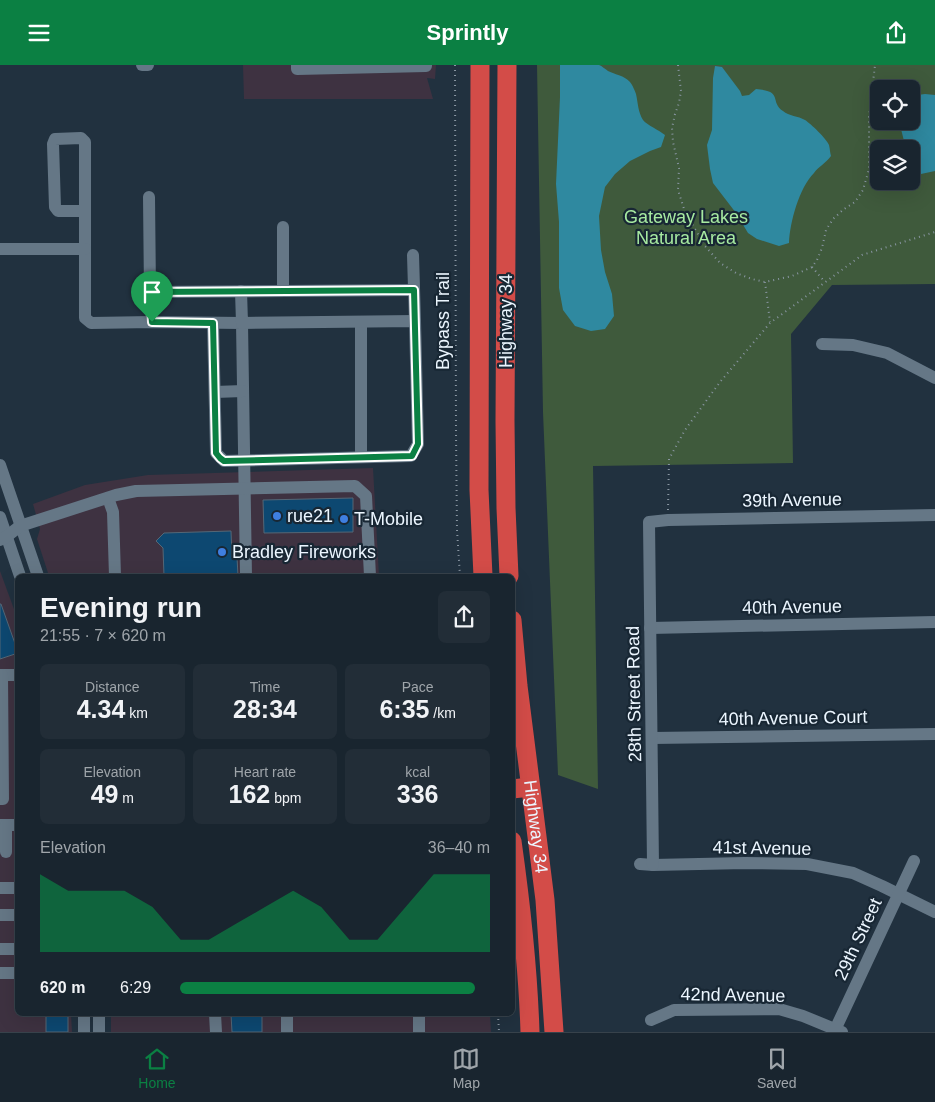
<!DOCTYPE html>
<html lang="en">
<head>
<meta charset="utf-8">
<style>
  body { margin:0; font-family:Helvetica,sans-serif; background:#222d37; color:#f1f3f6; height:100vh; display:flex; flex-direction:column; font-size:19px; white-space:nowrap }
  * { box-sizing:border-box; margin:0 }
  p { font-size:16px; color:#9fa5aa }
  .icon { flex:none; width:28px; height:28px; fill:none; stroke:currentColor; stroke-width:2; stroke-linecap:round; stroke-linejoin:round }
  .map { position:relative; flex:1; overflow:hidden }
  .drawer { position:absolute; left:15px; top:509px; width:500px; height:442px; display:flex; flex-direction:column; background:#19252f; border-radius:8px; box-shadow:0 5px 20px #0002,0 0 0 1px #37424b }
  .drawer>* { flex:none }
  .buttons { position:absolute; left:870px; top:15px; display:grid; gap:10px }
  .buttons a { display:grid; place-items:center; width:50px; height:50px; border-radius:8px; background:#19252f; box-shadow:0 5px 20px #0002,0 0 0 1px #37424b; font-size:25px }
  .pin { position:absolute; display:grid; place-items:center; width:42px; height:42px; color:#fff; margin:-51px -21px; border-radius:50% 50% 50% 0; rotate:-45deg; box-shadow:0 0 5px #0007 }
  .pin .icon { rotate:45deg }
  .round { display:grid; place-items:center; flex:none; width:52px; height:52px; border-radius:8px; background:#222d37 }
  .headline { display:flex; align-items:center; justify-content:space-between; height:85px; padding:0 25px }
  h1 { font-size:28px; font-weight:700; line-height:38px }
  .stats { display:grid; grid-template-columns:repeat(3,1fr); gap:8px; height:85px; padding:5px 25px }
  .stats div { display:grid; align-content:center; border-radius:8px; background:#222d37; text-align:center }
  .stats b { font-size:25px; font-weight:700 }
  .stats small { font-size:14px; font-weight:400 }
  .stats p { font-size:14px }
  .chart { height:140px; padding:10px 25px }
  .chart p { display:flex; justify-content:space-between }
  .chart svg { width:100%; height:90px; margin-top:5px; fill:#0b8043; opacity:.7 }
  ul { padding:0 25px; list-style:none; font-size:16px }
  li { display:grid; grid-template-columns:80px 60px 1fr; align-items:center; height:38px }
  li i { height:12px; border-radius:6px; background:#0b8043 }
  header { display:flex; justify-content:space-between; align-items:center; height:65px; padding:0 25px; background:#0b8043; color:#fff; font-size:22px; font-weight:700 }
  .tab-bar { display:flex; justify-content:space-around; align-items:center; height:70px; border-top:1px solid #37424b; background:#19252f; font-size:14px; color:#9fa5aa }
  .tab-bar a { display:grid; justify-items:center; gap:2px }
  .tab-bar .on { color:#0b8043 }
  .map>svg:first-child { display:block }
</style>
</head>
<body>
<header><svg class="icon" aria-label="menu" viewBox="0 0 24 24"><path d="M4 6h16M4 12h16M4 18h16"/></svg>Sprintly<svg class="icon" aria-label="share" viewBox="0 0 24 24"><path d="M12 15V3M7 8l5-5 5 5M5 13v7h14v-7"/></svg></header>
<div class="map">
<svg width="935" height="967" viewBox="0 0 935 967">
  <rect width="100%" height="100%" fill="#21313f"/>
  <g fill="#3e3241">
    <polygon points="243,0 436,0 435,14 427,13 433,34 244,34"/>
    <polygon points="373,403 379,511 49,511 37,474 40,464 33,439 85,420 148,410"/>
    <polygon points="0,506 18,555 18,949 71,949 72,967 0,967"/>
    <polygon points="111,949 490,949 491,967 111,967"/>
  </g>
  <path fill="#3f5a3c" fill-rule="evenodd" d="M537 0H935V219L832 220 791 269 793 398 593 401 598 724 558 710 543 347ZM879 24H911V56H879ZM879 84H911V116H879Z"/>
  <g fill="#2f89a0">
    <path d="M560 0C570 0 590 0 599 0 602 1 605 4 608 6 624 13 630 11 636 29 638 38 638 47 643 55 647 60 659 65 665 70L661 82 650 86 630 96 615 109 605 122 599 151 601 185 605 207 612 229 614 251 605 264 591 266 575 261 563 245 559 223V157L556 119 560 32Z"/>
    <path d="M715 1 722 2 740 26 742 31 749 30 756 24C784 26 769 36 783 46 789 51 798 51 805 55 811 59 826 73 829 80 830 84 830 88 831 91 825 99 819 101 814 108 799 123 790 157 789 178L779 181 757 174 748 168 736 148 713 118 710 104 707 80 712 65 713 13Z"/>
    <polygon points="925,29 935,30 935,106 921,109 911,99 911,84 906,84 899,56 911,56 911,31"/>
  </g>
  <g fill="#0d4871" stroke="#556776">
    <polygon points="353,433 353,467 264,468 263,435"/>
    <polygon points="231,466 232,492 237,492 238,511 164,511 163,483 156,476 164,468"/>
    <polygon points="0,539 1,539 18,587 18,588 0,594"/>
    <rect x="46" y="949" width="22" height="18"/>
    <polygon points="231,949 262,949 262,967 232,967"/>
  </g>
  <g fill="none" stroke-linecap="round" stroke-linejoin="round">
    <g stroke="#8996a2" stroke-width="2" stroke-dasharray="1 4" stroke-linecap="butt">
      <polyline points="455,0 456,368 457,465 460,511"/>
      <polyline points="678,0 681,26 679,38 675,49 672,63 673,77 679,103 678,125 685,147 705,181 720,198 736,208 752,214 765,217 792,211 812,202 817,195 822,183 826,165 833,154 844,144 855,137 863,125 869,104 869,52 875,0"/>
      <polyline points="812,202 825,217"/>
      <polyline points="765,217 770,257"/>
      <polyline points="668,445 669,394 685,365 720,317 770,258 862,190 935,167"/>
      <polyline points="498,949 499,967"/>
    </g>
    <g stroke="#657786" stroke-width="12">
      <polyline points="142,0 148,0"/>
      <polyline points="297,0 297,4 426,1 426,0"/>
      <polyline points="149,132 150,227 414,225"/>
      <polyline points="85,146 85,77 81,73 55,74 53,79 55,142 58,146 85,146 85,253 91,258 152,257 242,258 246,511"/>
      <polyline points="283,162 283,226"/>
      <polyline points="0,184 85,184"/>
      <polyline points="413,190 415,256"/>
      <polyline points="150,227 152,257"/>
      <polyline points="361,257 361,392"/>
      <polyline points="213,258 216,388 224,396 411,391 418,379 415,256 242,258 241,226"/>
      <polyline points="822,279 853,280 887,288 935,313"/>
      <polyline points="215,327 243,326"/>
      <polyline points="0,400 38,511"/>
      <polyline points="108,433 113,447 115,511"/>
      <polyline points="0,452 20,511"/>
      <polyline points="0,475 6,472 20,461 116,430 136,426 355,421 366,431 370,511"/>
      <polyline points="650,563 935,557"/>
      <polyline points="0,610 18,610"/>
      <polyline points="652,673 935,669"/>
      <polyline points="0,734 3,734 2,610"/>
      <polyline points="0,760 18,760"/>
      <polyline points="6,787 6,760"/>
      <polyline points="640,799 653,800 745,798 807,799 853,808 882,821 935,847"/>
      <polyline points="653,800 649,457 668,455 935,450"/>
      <polyline points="0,823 18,823"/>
      <polyline points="0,850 18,850"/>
      <polyline points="0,884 18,884"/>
      <polyline points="0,908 18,908"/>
      <polyline points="84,949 84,967"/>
      <polyline points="215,949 216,967"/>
      <polyline points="287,949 287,967"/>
      <polyline points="419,949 419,967"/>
      <polyline points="651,955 674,945 779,944 803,951 842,967"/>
      <polyline points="99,967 99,949"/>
      <polyline points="834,967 914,796"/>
    </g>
    <g stroke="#d34c48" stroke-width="19">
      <polyline points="480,0 479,425 483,511"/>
      <polyline points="507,0 505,356 506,443 509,511"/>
      <path id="s1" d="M512 555 518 621 545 835 554 967"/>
      <polyline points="512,724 530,722"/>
      <path d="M512 776C521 840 528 903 530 967"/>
    </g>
  </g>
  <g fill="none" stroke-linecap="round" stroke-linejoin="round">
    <g stroke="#fff" stroke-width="10">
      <polygon id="route" points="414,225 418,379 412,391 224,396 220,393 216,388 213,258 152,257 150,227"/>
    </g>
    <use href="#route" stroke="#0b8043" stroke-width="6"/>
  </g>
  <g fill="#3f7fe0" stroke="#182734" stroke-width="2">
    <circle cx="277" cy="451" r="5"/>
    <circle cx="344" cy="454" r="5"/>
    <circle cx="222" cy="487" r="5"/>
  </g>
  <g text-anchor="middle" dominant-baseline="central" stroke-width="4.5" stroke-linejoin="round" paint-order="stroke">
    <g font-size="18" fill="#a7eaa1" stroke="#182734">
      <text x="686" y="152">Gateway Lakes<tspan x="686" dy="21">Natural Area</tspan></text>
    </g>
    <g font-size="18" fill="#ecf6ff" stroke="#182734">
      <text transform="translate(443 256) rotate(-90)">Bypass Trail</text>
      <text transform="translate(506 256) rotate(-90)">Highway 34</text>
      <text transform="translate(792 435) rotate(-1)">39th Avenue</text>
      <text transform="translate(792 542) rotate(-1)">40th Avenue</text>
      <text transform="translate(634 629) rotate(-91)">28th Street Road</text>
      <text transform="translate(793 653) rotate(-1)">40th Avenue Court</text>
      <text stroke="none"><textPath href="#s1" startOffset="208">Highway 34</textPath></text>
      <text transform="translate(762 783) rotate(1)">41st Avenue</text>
      <text transform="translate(858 874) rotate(-65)">29th Street</text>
      <text transform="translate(733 930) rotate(1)">42nd Avenue</text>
    </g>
    <g font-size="18" fill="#ecf6ff" stroke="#182734" text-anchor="start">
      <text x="287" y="451">rue21</text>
      <text x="354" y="454">T-Mobile</text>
      <text x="232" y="487">Bradley Fireworks</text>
    </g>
  </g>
</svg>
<div class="buttons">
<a><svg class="icon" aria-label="locate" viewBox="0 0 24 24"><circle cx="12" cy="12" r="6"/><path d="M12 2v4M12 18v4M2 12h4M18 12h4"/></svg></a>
<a><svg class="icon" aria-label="layers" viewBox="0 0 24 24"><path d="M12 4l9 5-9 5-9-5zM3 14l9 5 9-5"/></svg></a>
</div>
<div class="pin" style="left:152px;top:257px;background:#1e9e55"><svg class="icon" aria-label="arrive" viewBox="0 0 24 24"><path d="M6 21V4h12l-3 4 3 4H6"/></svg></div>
<section class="drawer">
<div class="headline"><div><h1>Evening run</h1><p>21:55 · 7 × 620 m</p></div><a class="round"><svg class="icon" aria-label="share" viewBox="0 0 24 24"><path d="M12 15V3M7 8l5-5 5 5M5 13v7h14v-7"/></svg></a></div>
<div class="stats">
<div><p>Distance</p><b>4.34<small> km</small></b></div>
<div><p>Time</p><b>28:34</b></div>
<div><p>Pace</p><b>6:35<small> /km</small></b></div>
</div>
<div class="stats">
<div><p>Elevation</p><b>49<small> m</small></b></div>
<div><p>Heart rate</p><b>162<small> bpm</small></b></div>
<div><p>kcal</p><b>336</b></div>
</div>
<div class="chart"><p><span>Elevation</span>36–40 m</p>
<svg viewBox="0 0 160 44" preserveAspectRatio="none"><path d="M0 44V6L10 14L20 14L30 14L40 22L50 38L60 38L70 30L80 22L90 14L100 22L110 38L120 38L130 22L140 6L150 6L160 6V44z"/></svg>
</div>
<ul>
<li><b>620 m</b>6:29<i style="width:95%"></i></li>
</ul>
</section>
</div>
<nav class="tab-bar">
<a class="on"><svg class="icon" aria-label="home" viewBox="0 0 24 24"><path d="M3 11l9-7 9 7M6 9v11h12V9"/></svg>Home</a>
<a><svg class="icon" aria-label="map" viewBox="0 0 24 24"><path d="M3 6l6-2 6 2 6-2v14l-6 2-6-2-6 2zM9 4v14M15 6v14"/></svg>Map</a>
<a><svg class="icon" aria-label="saved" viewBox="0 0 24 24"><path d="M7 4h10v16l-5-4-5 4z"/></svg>Saved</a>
</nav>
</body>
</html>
